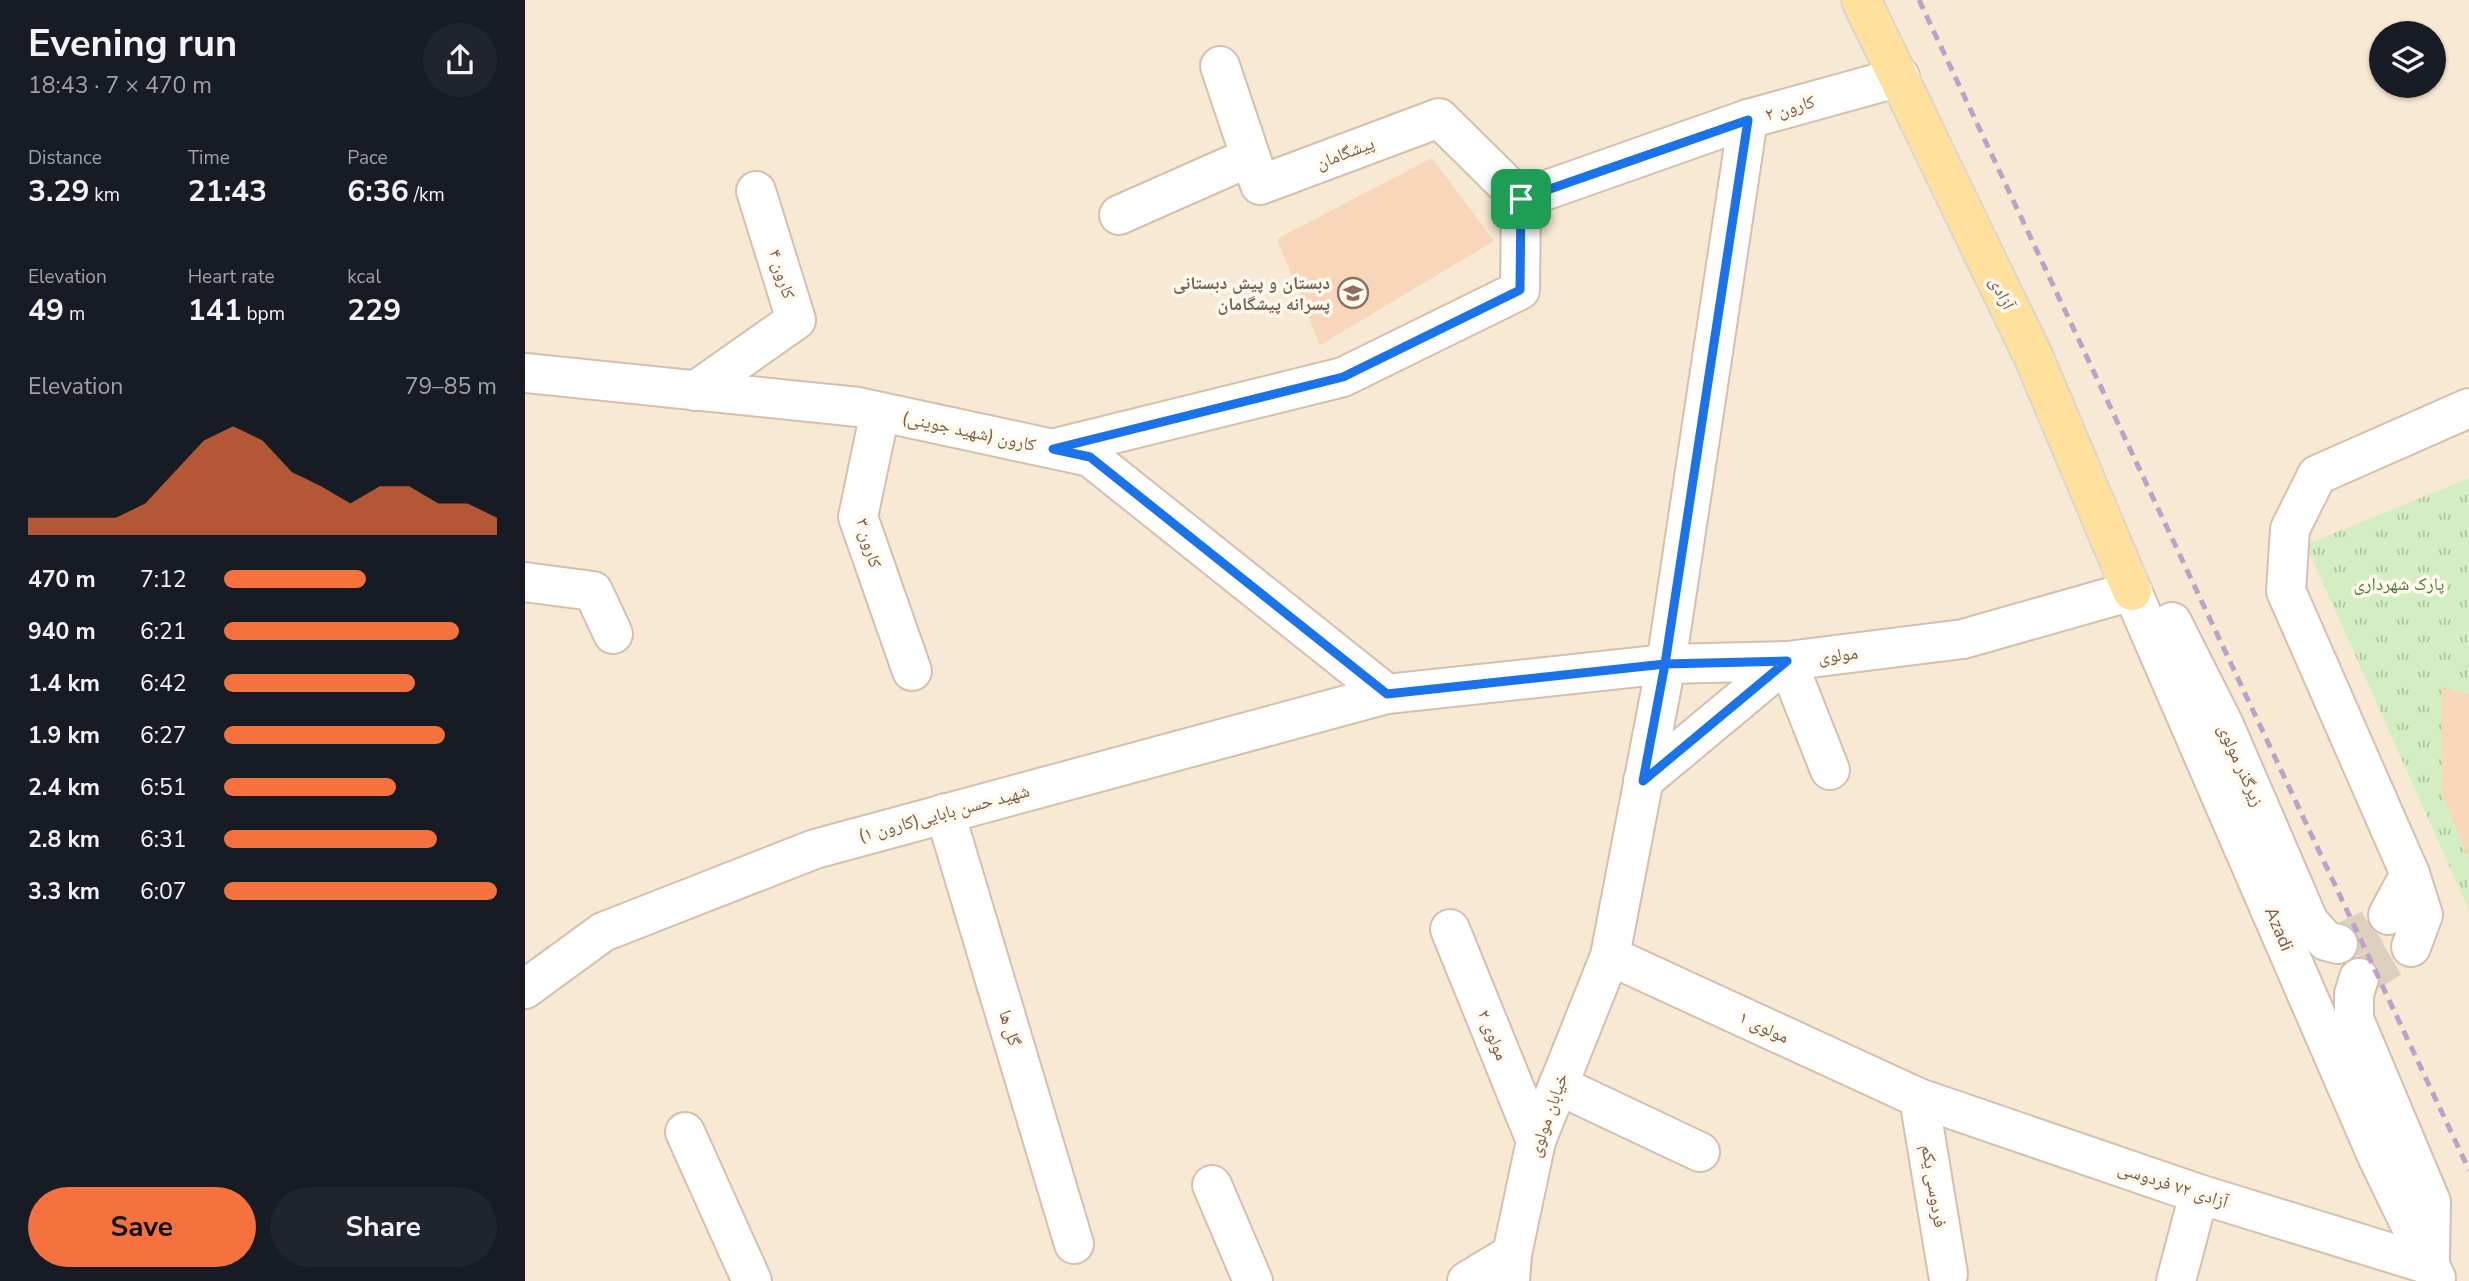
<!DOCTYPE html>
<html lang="en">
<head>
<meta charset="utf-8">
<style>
  body { margin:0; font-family:"Nunito Sans","Noto Naskh Arabic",sans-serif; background:#20242c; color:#f1f3f6; height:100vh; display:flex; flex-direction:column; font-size:26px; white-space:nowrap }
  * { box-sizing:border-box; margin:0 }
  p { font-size:23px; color:#9ea1a6 }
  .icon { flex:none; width:38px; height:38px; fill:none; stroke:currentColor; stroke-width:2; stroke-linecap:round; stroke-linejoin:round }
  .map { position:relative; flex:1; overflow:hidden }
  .sheet { display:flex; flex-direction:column; background:#171b24; width:525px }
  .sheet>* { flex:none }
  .buttons { position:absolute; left:1844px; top:21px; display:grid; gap:14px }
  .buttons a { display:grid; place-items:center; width:77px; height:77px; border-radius:50%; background:#171b24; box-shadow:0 2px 5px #0004; font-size:35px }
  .pin { position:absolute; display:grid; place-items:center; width:60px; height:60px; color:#fff; margin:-30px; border-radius:14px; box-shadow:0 4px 10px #0006 }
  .round { display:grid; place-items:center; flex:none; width:74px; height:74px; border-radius:37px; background:#20242c }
  .headline { display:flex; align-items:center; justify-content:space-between; height:119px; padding:0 28px }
  h1 { font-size:38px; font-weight:700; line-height:52px }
  .figures { display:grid; grid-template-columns:repeat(3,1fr); gap:10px; height:119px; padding:7px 28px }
  .figures div { display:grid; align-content:center }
  .figures b { font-size:30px; font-weight:700 }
  .figures small { font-size:19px; font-weight:400 }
  .figures p { font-size:19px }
  .chart { height:196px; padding:14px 28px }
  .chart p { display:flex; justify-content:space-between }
  .chart svg { width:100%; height:126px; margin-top:7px; fill:#f5713e; opacity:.7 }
  .primary-button { display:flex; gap:14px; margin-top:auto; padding:14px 28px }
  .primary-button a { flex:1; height:80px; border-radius:42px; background:#f5713e; color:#111; font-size:28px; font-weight:700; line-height:80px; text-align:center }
  .primary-button a+a { background:#20242c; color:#f1f3f6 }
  ul { padding:0 28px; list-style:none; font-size:23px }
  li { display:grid; grid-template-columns:112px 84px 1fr; align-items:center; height:52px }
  li i { height:18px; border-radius:9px; background:#f5713e }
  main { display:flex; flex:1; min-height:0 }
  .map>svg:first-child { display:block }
</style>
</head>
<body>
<main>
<section class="sheet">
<div class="headline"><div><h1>Evening run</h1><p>18:43 · 7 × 470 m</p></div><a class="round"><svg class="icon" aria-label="share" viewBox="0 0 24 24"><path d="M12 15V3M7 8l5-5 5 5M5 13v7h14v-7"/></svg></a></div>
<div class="figures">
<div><p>Distance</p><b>3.29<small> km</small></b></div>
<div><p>Time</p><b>21:43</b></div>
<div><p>Pace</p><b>6:36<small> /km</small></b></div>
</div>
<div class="figures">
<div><p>Elevation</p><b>49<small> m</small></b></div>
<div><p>Heart rate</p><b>141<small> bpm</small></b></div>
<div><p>kcal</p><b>229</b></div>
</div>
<div class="chart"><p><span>Elevation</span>79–85 m</p>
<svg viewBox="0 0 160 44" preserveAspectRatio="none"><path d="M0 44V38L10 38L20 38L30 38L40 33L50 22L60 11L70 6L80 11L90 22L100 27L110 33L120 27L130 27L140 33L150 33L160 38V44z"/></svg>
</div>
<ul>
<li><b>470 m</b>7:12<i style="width:52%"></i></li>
<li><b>940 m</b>6:21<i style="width:86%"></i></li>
<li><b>1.4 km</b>6:42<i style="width:70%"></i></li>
<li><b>1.9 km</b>6:27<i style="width:81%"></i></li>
<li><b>2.4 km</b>6:51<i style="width:63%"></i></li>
<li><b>2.8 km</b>6:31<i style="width:78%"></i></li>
<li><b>3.3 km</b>6:07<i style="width:100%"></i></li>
</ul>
<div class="primary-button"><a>Save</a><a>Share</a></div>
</section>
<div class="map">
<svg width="1944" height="1281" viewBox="0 0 1944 1281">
  <defs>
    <pattern id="grass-tufts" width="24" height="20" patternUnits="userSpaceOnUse" patternTransform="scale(1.75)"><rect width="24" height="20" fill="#d2eec2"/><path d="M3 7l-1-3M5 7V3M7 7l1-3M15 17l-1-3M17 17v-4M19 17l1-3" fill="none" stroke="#afc49f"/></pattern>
  </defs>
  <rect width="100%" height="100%" fill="#fff6e6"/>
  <path fill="#f7e9d3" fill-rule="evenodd" d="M0 0H1944V1281H0ZM1857 33H1909V86H1857Z"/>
  <polygon fill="url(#grass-tufts)" points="1944,478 1944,910 1781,545"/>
  <g fill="#f7d6ba">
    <polygon points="907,158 969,241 795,345 752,239"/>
    <polygon points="1916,688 1944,694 1944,860 1917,794"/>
  </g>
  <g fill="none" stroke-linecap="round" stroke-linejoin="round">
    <g stroke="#ded0be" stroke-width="38" stroke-dasharray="38 19" stroke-linecap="butt">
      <polyline points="1813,944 1845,929 1863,915"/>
      <polyline points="1834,978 1886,947"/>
    </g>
    <g stroke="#d5c0ad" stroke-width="42">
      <g id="minor">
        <polyline points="695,66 735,185 914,118 996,199"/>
        <polyline points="594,215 725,157"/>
        <polyline points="0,373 333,407 565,457 862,694 1141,664 1262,661 1438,639 1607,591"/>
        <polyline points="170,391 271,320 231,191"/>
        <polyline points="355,412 333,517 387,671"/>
        <polyline points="531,448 818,377 995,290 996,199 1223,119 1375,77"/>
        <polyline points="0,582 68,591 88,634"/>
        <polyline points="1607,591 1852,1156 1911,1278"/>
        <polyline points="1647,622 1699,725 1784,922 1801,941 1813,944"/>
        <polyline points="1118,781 1262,661 1305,770"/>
        <polyline points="420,813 549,1244"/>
        <polyline points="1863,915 1885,874"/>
        <polyline points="925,929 1011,1141"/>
        <polyline points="1886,947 1898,915 1885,874 1761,591 1765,529 1792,475 1944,408"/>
        <polyline points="1085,956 1394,1098 1674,1194 1905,1265"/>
        <polyline points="1834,978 1829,994 1829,1019 1906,1202 1905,1260"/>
        <polyline points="0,989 78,932 290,849 862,694"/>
        <polyline points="1033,1085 1175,1152"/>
        <polyline points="1394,1098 1423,1274"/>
        <polyline points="160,1132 227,1281"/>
        <polyline points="687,1185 728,1281"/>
        <polyline points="942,1281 987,1254"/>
        <polyline points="985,1281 987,1254 1011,1141 1085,956 1141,664 1223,119"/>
        <polyline points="1651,1281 1674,1194"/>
      </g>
    </g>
    <g stroke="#ddd5cf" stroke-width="42">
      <polyline id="major" points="1336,0 1509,358 1607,591"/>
    </g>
    <use href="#minor" stroke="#fff" stroke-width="38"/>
    <use href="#major" stroke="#ffe09c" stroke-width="38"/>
    <polyline stroke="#baa2cb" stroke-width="5" stroke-dasharray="10 7" stroke-linecap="butt" points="1394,0 1944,1170"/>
  </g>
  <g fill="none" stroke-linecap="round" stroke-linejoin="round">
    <g stroke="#fff" stroke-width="14">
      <polyline id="route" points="996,199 995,290 818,377 528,449 565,457 862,694 1140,664 1118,781 1262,661 1140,664 1223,120 996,199"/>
    </g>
    <use href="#route" stroke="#1a73e8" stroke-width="9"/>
  </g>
  <defs>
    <g id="school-ring" transform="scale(1.575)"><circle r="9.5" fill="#fff9ee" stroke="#8d6e63" stroke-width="1.5"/><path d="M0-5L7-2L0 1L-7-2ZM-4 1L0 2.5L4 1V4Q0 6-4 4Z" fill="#8d6e63"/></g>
  </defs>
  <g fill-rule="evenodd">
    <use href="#school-ring" x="828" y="293"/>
  </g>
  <g text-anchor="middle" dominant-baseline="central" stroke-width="7" stroke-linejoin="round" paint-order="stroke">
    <g font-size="18" fill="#7b5c47" stroke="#fff9ee">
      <text transform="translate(1265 108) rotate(-16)">کارون ۲</text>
      <text transform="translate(820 153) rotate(-21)">پیشگامان</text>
      <text transform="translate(257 274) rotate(73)">کارون ۴</text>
      <text transform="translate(1477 293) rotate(64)">آزادی</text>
      <text transform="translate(444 431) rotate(12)">کارون (شهید جوینی)</text>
      <text transform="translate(344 543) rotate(74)">کارون ۳</text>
      <text transform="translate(1313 655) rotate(-7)">مولوی</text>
      <text transform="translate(1716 765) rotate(66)">زیرگذر مولوی</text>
      <text transform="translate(419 813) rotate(-15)">شهید حسن بابایی(کارون ۱)</text>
      <text transform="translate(1754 929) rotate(67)">Azadi</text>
      <text transform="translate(1239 1027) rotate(25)">مولوی ۱</text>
      <text transform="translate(485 1028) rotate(73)">گل ها</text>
      <text transform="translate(968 1035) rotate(68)">مولوی ۲</text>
      <text transform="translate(1023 1115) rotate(-71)">خیابان مولوی</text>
      <text transform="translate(1648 1185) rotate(18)">آزادی ۷۲ فردوسی</text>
      <text transform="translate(1409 1186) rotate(81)">فردوسی یکم</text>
    </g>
    <g font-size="18" font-weight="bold" fill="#785e54" stroke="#fff9ee" text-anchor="end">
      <text x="805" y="283">دبستان و پیش دبستانی<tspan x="805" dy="21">پسرانه پیشگامان</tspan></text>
    </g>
    <g font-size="18" fill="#4b7c3b" stroke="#fff9ee">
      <text x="1874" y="584">پارک شهرداری</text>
    </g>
  </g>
</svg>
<div class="buttons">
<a><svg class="icon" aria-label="layers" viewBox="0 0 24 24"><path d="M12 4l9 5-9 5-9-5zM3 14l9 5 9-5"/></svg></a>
</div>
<div class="pin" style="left:996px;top:199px;background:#1e9e55"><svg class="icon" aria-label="arrive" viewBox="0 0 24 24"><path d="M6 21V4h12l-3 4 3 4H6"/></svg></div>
</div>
</main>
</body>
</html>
